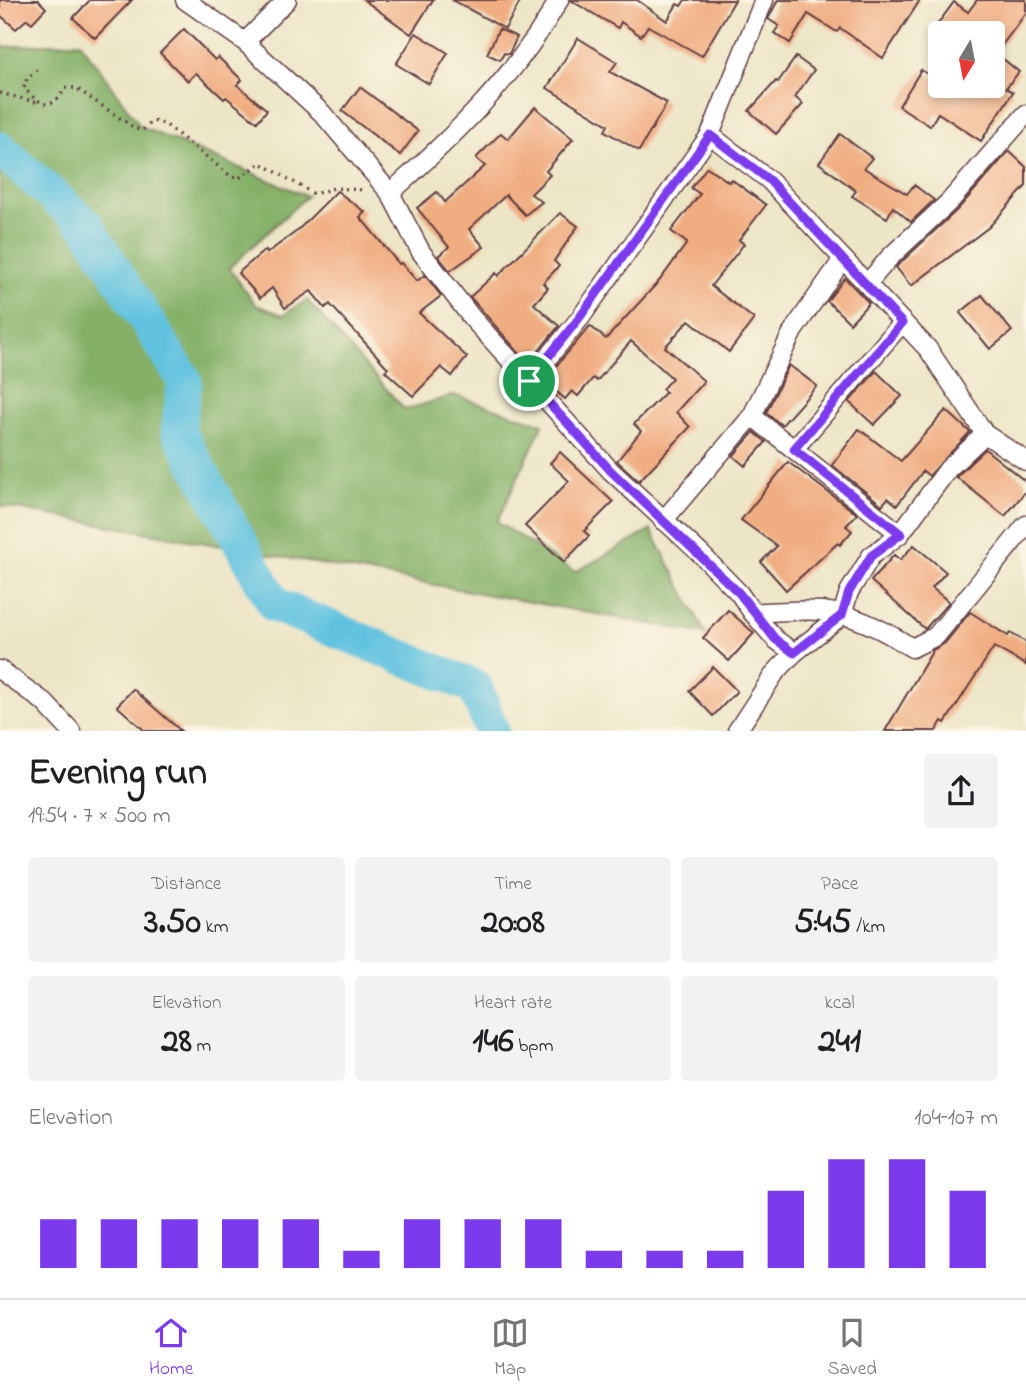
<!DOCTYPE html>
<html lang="en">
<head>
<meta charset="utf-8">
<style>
  body { margin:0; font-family:"Indie Flower",sans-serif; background:#f2f2f2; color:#202124; height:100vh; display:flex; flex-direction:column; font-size:26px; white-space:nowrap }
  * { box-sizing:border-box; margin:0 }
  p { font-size:23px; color:#757577 }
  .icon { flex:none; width:38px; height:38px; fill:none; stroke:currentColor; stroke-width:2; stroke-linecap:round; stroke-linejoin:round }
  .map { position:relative; height:731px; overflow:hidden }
  .panel { display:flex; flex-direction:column; background:#fff; flex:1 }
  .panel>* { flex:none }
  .needle { width:46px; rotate:190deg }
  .tools { position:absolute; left:928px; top:21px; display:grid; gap:14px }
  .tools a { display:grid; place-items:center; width:77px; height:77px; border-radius:7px; background:#fff; box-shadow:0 4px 10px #0003; font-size:35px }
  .pin { position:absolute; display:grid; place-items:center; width:60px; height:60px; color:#fff; margin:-30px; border:4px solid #fff; border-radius:50%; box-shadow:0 2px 7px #0007 }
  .round { display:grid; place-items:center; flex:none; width:74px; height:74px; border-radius:7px; background:#f2f2f2 }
  .summary { display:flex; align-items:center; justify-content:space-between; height:119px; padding:0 28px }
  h1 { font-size:38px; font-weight:700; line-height:52px }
  .stats { display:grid; grid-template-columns:repeat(3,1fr); gap:10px; height:119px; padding:7px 28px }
  .stats div { display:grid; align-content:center; border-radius:7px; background:#f2f2f2; text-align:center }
  .stats b { font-size:35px; font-weight:700 }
  .stats small { font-size:19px; font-weight:400 }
  .stats p { font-size:19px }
  .chart { height:196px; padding:14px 28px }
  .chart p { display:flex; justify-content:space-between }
  .chart svg { width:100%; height:126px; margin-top:7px; stroke:#7c3aed; stroke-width:6 }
  .dock { display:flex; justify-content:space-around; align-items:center; height:98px; border-top:2px solid #e0e0e0; background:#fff; font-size:19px; color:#757577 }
  .dock a { display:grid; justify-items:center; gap:4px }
  .dock .on { color:#7c3aed }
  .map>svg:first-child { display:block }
</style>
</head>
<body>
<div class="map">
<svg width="1026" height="731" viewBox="0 0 1026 731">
  <rect width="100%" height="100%" fill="#fcf5e5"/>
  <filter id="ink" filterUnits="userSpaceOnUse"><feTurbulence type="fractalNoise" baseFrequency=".0143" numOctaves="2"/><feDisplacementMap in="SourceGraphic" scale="14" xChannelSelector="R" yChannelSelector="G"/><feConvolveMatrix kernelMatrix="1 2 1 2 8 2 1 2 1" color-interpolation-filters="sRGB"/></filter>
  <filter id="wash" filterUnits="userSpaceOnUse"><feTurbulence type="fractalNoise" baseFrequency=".00686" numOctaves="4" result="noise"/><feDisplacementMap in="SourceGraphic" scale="28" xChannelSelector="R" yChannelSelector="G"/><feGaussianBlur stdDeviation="1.57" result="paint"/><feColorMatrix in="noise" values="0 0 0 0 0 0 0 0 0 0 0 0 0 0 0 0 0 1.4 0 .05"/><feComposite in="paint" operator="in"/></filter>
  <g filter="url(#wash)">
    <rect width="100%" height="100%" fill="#ece5c6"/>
    <polygon fill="#84b068" stroke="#67684a" stroke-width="2" points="80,42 141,127 307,196 229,268 256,305 283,315 307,300 405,410 454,395 543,424 497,522 575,572 651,530 706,634 0,506 0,47"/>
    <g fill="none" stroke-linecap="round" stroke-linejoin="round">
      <polyline stroke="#61c2df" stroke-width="35" points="0,149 86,225 185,381 178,431 275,605 475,687 492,731"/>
    </g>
    <g id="blocks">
      <g fill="#f0ad82">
        <polygon points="0,0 38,0 46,8 32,23 27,19 16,29 0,15"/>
        <polygon points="90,0 132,0 95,38 73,18"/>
        <polygon points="364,0 433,0 411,34"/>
        <polygon points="452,0 521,0 505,29"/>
        <polygon points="570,0 637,0 667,21 677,4 681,6 685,0 735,0 702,56 648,26 641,36 621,22 618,28"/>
        <polygon points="778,0 920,0 883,58 840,28 837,32 808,14 790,43 774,33 779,26 768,19"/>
        <polygon points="977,0 1026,0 1026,13 996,53 1019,72 1006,88 1013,92 981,141 938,113 930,126 899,106 921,70 940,82 940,86 992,86 992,33 931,33 954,2 968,12"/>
        <polygon points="184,29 215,60 218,57 242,80 237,85 267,110 257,122 226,97 224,99 196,73 188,81 160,53"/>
        <polygon points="499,29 517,37 509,54 504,53 500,60 487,54"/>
        <polygon points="416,33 448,53 429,84 396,64"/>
        <polygon points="578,38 617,62 610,72 667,103 639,151 605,131 608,125 547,88"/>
        <polygon points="796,57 814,70 795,97 803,104 776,134 749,111 776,81 778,82"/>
        <polygon points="360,87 418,131 400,155 342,111"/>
        <polygon points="535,107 573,139 546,171 550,175 531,194 542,202 525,215 506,195 469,229 484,247 450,271 438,256 449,247 417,208 437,192 445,202 485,166 476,158 501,133 508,139"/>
        <polygon points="840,134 872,158 864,168 907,194 914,185 934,200 911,222 893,207 887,218 852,196 856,191 819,163"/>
        <polygon points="1009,151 1026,167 1026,186 989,227 911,286 896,267 958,209"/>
        <polygon points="707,167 729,182 731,179 766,205 739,240 744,244 711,286 754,319 729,352 689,320 665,347 704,381 676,412 690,427 639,481 617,461 641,431 634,424 666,392 662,389 672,378 631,341 597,381 593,378 578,396 572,391 565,399 550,386 557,377 551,372 590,326 606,339 660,280 687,243 671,231 700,194 691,188"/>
        <polygon points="337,191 365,212 360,217 399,264 401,263 417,281 425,275 441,296 419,313 467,357 452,376 441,367 413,396 385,371 388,368 330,304 325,308 311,291 285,308 272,288 260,298 238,273 265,250 267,253 297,231"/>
        <polygon points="560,213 578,226 554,261 559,266 543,283 548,288 534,304 559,326 533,358 531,356 526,361 470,297 496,273 498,276"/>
        <polygon points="845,278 869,303 850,323 827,301"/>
        <polygon points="982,295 1012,331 990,349 960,313"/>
        <polygon points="789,365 817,386 782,425 766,413"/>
        <polygon points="876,371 902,396 874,425 849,402"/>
        <polygon points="946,410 970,432 929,476 923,471 897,505 888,498 882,505 832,465 859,429 901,461"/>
        <polygon points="754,432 766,442 745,466 733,456"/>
        <polygon points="985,449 1026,482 1026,491 1005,516 956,477"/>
        <polygon points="560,452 613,502 584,531 589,536 564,562 525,526 569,481 550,463"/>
        <polygon points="788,462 857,514 846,526 852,531 840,545 838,543 786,590 761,562 777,546 741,520"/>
        <polygon points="914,545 946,572 932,588 949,602 925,629 871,581 894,555 900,560"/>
        <polygon points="728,610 754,633 729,661 703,638"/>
        <polygon points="970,612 1008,636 1010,633 1026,642 1026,665 994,647 945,723 942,721 936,731 885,731 933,650 945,643"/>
        <polygon points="713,667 737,691 713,716 689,691"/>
        <polygon points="133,689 181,731 145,731 117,706"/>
      </g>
    </g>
  </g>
  <g filter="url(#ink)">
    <use href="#blocks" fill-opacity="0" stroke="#623d42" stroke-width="2"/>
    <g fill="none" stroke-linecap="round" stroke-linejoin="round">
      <g stroke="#623d42" stroke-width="21">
        <g id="street">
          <path d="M185 0 245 42 322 113 390 193 421 252 472 318 611 471 701 554 739 593 752 612C775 613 799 609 822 611 854 614 886 631 912 648L936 636 1026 525"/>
          <polyline points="245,42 287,0"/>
          <polyline points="710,135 769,180 928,349 985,434 1026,461"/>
          <path d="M390 193C454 136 516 76 559 0"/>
          <polyline points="867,284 890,257 950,201 1026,114"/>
          <polyline points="529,381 581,317 710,135 764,0"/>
          <polyline points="752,416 900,534"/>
          <polyline points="794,449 902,323"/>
          <polyline points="663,521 752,416 793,331 843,259"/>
          <polyline points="752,612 775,639 794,653"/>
          <polyline points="0,670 44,702 71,731"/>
          <polyline points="737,731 775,673 794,653 842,615 849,592 871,556 900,534 948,469 985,434"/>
        </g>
      </g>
      <g stroke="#623d42" stroke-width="3.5" stroke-dasharray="2 5" stroke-linecap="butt">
        <path d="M37 70 27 78 24 88C40 105 52 113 65 88H76L136 129 143 130 153 121 165 124 232 177 239 178 261 163 314 194 334 188 364 190"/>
        <polyline points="0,93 36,102"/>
      </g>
      <use href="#street" stroke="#fff" stroke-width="18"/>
    </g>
  </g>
  <g fill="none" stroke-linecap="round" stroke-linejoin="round" filter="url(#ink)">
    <g stroke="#fff" stroke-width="14">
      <polygon id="route" points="710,135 769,180 902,323 794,449 901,534 871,556 849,592 842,615 794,653 775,639 739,593 611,471 529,381 580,317"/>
    </g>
    <use href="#route" stroke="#7c3aed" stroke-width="9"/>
  </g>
</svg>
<div class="tools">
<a><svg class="needle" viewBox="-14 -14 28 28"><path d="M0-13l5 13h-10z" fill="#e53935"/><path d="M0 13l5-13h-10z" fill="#757577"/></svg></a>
</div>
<div class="pin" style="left:529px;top:381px;background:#1e9e55"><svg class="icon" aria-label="arrive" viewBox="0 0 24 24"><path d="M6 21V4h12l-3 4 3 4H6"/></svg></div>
</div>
<section class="panel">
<div class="summary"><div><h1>Evening run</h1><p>19:54 · 7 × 500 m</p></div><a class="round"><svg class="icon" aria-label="share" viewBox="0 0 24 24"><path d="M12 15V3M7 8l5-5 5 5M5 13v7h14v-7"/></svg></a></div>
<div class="stats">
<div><p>Distance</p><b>3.50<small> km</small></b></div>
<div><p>Time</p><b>20:08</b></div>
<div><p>Pace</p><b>5:45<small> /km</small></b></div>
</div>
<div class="stats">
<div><p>Elevation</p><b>28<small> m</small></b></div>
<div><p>Heart rate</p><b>146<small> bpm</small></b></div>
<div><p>kcal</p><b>241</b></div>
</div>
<div class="chart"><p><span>Elevation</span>104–107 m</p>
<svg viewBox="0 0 160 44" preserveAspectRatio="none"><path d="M5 44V27M15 44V27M25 44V27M35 44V27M45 44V27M55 44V38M65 44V27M75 44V27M85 44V27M95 44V38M105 44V38M115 44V38M125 44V17M135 44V6M145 44V6M155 44V17"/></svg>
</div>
</section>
<nav class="dock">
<a class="on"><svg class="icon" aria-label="home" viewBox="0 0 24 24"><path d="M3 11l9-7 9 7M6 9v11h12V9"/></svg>Home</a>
<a><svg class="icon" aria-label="map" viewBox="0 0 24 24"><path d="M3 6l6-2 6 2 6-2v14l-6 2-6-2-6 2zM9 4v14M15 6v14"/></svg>Map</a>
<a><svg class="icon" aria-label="saved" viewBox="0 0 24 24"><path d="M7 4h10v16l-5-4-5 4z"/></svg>Saved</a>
</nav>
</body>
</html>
